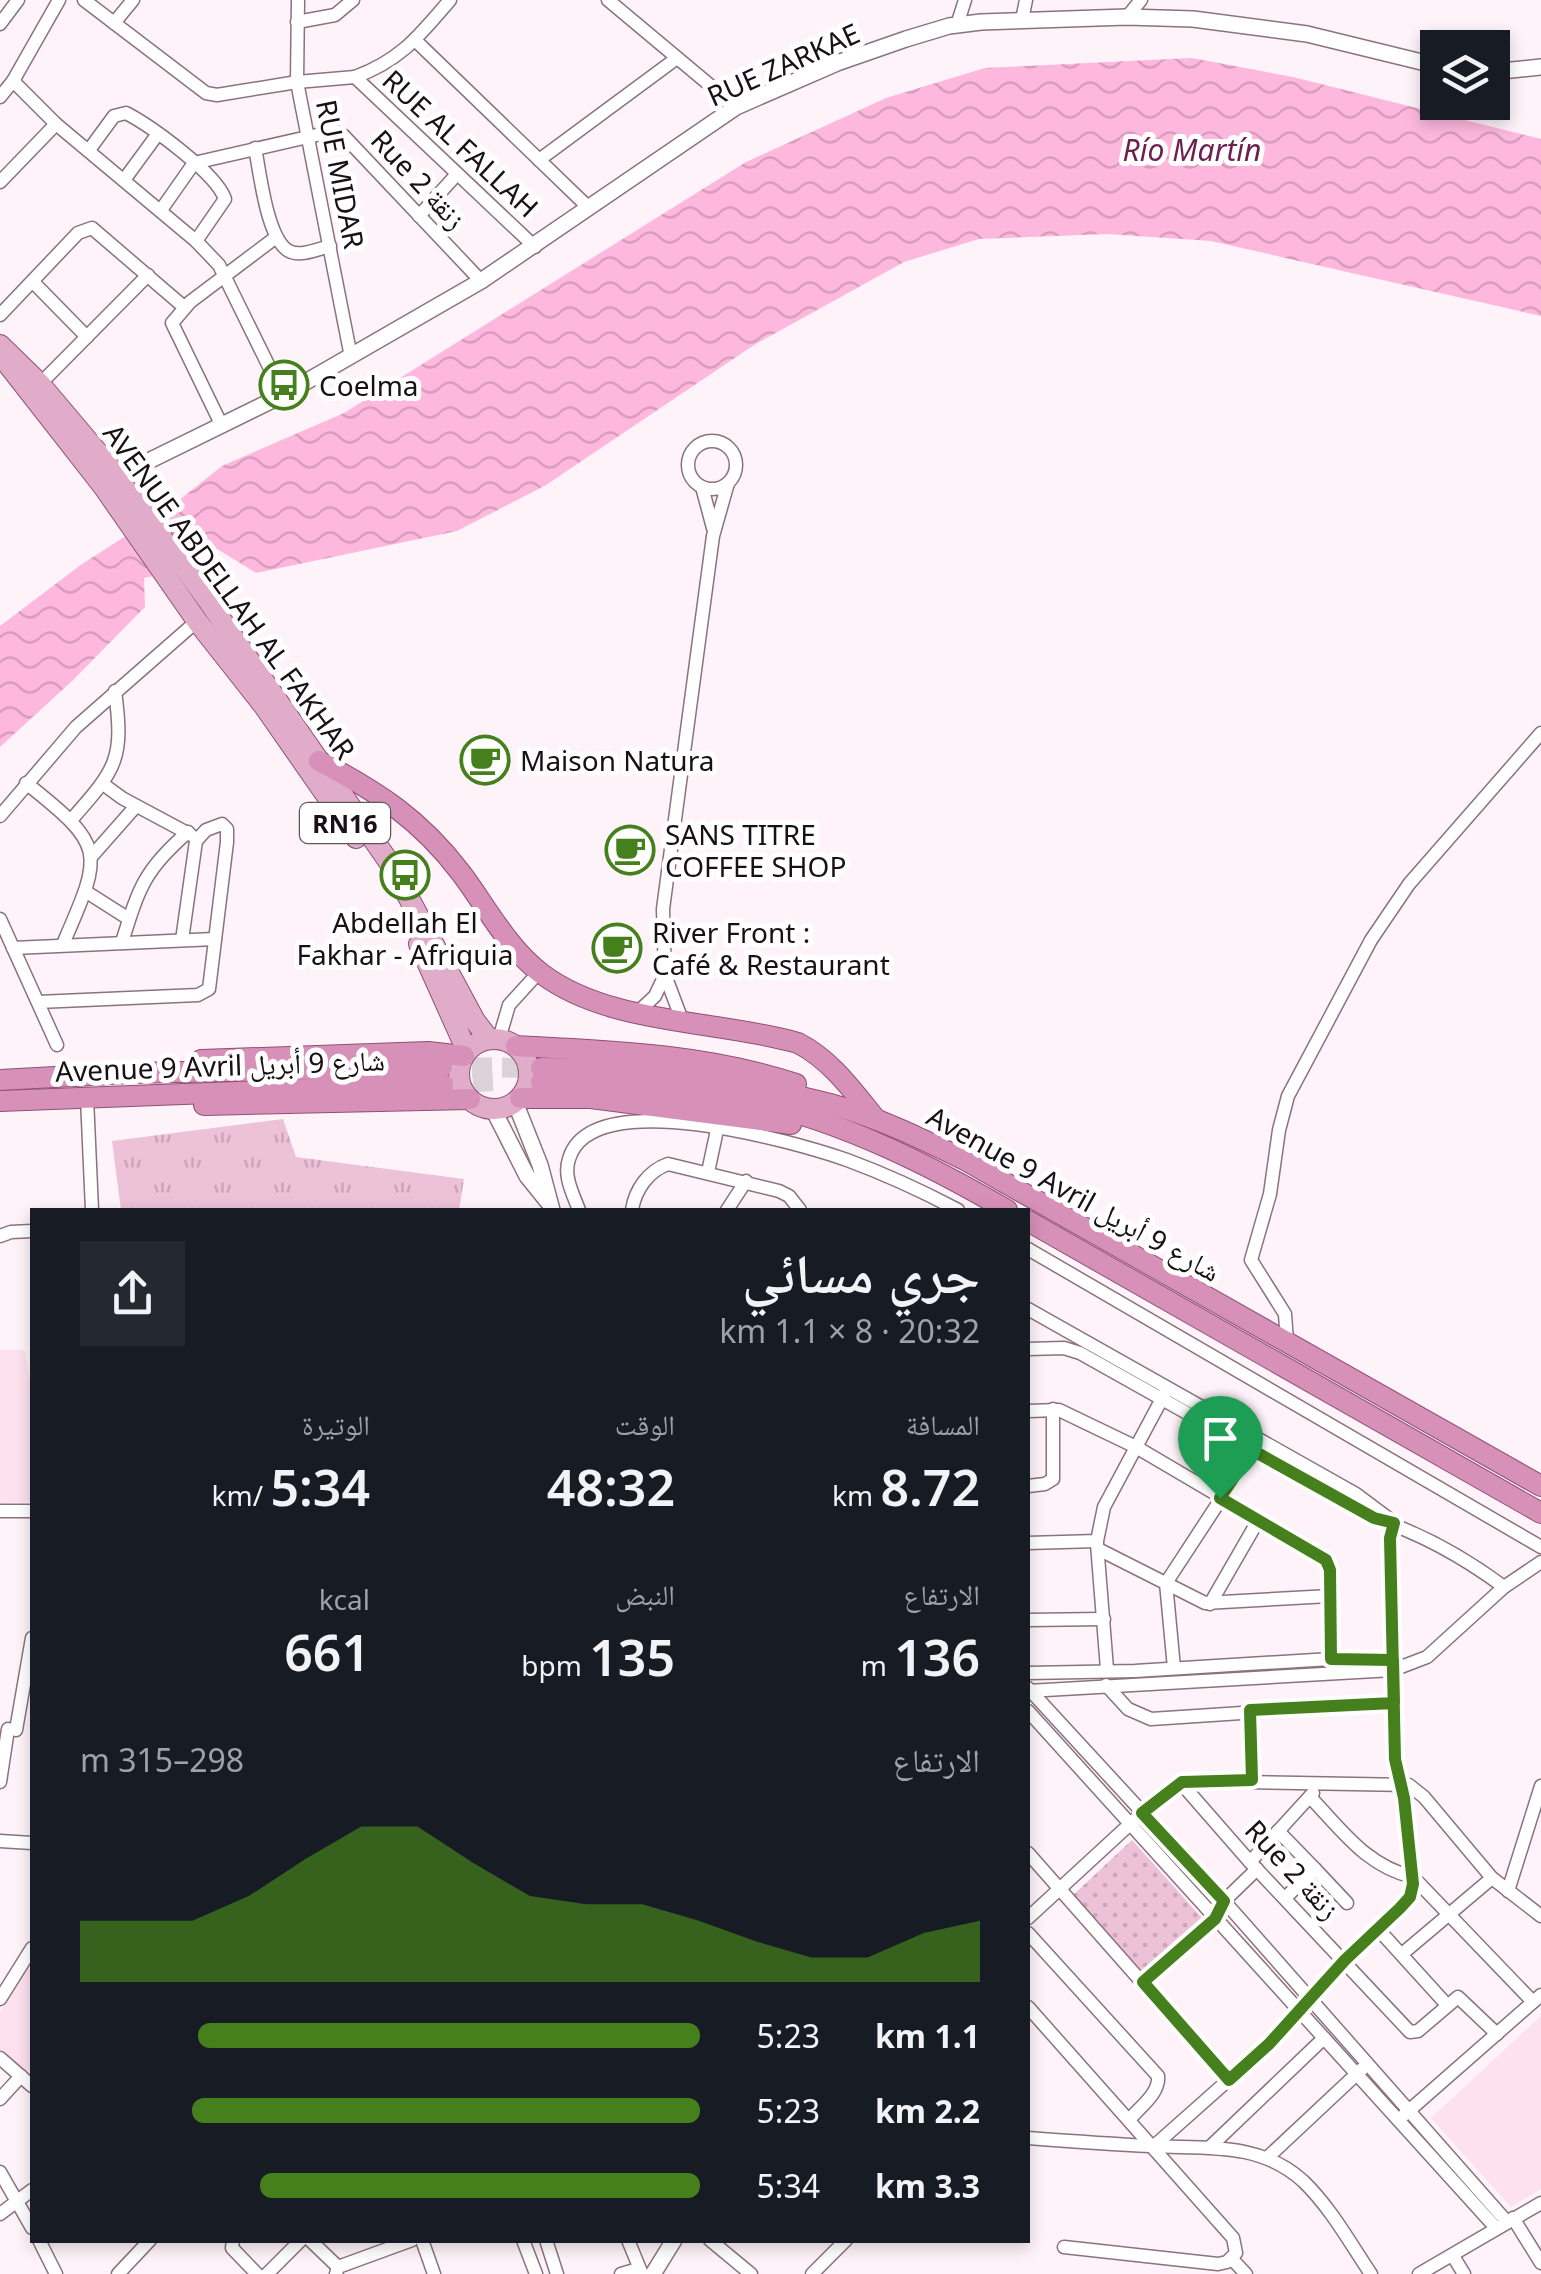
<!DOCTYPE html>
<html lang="ar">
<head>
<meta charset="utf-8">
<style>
  body { margin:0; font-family:"Noto Sans","Noto Naskh Arabic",sans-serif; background:#242831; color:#f1f3f6; direction:rtl; height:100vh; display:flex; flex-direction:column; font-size:38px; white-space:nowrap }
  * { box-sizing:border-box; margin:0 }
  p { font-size:32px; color:#9ea1a6 }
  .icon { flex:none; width:55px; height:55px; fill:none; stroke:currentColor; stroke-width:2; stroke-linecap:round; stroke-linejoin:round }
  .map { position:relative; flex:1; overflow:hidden; direction:ltr }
  .side { position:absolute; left:30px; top:1208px; width:1000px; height:1035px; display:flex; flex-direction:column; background:#171b24; border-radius:0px; box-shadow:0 5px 15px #0003; direction:rtl }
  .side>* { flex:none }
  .buttons { position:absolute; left:1420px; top:30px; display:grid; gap:20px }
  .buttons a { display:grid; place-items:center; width:90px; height:90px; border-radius:0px; background:#171b24; box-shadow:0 5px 15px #0003; font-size:50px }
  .pin { position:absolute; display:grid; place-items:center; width:85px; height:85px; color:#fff; margin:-102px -42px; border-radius:50% 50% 50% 0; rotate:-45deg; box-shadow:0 0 10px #0007 }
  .pin .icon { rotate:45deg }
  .round { display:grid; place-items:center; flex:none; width:105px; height:105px; border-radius:0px; background:#242831 }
  .summary { display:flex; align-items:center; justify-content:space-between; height:170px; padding:0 50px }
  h1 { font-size:55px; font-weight:600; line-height:75px }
  .figures { display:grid; grid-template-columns:repeat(3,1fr); gap:15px; height:170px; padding:10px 50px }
  .figures div { display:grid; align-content:center }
  .figures b { font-size:50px; font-weight:600 }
  .figures small { font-size:28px; font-weight:400 }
  .figures p { font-size:28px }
  .chart { height:280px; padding:20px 50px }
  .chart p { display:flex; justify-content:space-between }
  .chart svg { width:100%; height:180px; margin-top:10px; fill:#45801c; opacity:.7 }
  ul { padding:0 50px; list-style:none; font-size:32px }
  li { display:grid; grid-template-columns:160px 120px 1fr; align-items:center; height:75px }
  li i { height:25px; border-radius:12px; background:#45801c }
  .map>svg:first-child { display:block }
</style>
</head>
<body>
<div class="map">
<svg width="1541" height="2274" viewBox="0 0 1541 2274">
  <defs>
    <pattern id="grass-tufts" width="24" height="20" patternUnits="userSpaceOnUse" patternTransform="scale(2.5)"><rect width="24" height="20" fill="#edc1d8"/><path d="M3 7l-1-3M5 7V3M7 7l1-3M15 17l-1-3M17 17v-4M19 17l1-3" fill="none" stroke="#cba5b8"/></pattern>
    <pattern id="park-dots" width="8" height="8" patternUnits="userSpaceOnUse" patternTransform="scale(2.5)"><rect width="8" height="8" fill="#edc1d8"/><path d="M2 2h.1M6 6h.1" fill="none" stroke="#cba5b8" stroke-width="1.8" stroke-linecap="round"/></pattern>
    <pattern id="water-waves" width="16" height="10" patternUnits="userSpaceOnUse" patternTransform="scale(2.5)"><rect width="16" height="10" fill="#feb8de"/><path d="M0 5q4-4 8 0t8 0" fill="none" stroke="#d99dbe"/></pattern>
  </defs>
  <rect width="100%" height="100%" fill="#fef3f9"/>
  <g fill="#fde1ef">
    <polygon points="0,1350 25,1350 32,1394 32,1502 0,1503"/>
    <polygon points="31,1965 32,1966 32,2081 0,2053 0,2012"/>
    <polygon points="1541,2016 1541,2189 1511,2207 1431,2118"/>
  </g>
  <polygon fill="url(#grass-tufts)" points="283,1119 296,1157 464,1179 459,1210 121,1210 112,1141"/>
  <polygon fill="url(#park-dots)" points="1132,1840 1202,1918 1140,1973 1070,1898"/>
  <polygon fill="url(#water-waves)" points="1192,58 1293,77 1541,139 1541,316 1211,241 1107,234 979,239 904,262 754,345 546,485 457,531 256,573 214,547 192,568 144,578 145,607 73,680 0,747 0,626 82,564 168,509 222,466 344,413 746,162 886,98 985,68"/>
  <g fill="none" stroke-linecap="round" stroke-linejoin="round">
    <g stroke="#dcd1d7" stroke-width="20" stroke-dasharray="20 10" stroke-linecap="butt">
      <polyline points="442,1067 541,1068"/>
      <polyline points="443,1084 495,1081"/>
    </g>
    <g stroke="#8b727f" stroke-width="15">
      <g id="minor">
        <polyline points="84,0 206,93 217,95 297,82 355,77 535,247"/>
        <polyline points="298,0 297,82 351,357"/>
        <polyline points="608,0 736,107"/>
        <polyline points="1127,17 1141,0"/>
        <polyline points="1022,20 1026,0"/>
        <polyline points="297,22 335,15 353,0"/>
        <polyline points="114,23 133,0"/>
        <polyline points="0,24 18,0"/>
        <polyline points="957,25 965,0"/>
        <polyline points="416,41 589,208"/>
        <path d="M355 77C401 60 419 36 450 0"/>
        <polyline points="13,81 56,124 196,241 219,265 283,395"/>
        <polyline points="0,97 13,81 59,0"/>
        <path d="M255 148C260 172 267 243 291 252 303 256 318 249 330 246"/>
        <path d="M89 150 114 116 126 113C151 126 216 173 225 199L196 241"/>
        <polyline points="539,160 677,58"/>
        <polyline points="124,180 157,135"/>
        <polyline points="0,182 56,124"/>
        <polyline points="161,210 194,163 334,131 343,135 481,281"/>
        <polyline points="419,216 457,174"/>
        <polyline points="33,282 87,337"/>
        <polyline points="0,315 78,233 92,228 184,307"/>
        <polyline points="40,384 148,275"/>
        <polyline points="222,426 172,323 190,302 275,238"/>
        <circle cx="712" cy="465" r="24"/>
        <polyline points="702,487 713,528"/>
        <path d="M26 783C107 847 103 852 63 944"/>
        <polyline points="103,784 122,798 191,835"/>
        <polyline points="0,816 76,727 197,621"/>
        <path d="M72 819C117 768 124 759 115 691"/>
        <polyline points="91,857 136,806"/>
        <polyline points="85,891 129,919"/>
        <polyline points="0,919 57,1045"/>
        <path d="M122 942C139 888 144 870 188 832"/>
        <polyline points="13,948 215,939"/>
        <polyline points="38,1002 198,995 209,989 227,842 227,829 222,824 206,830 196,841 182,940"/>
        <polyline points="638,1012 655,996 665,975"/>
        <polyline points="682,1020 665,975 663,909 713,536 728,483"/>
        <polyline points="499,1039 509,1005 539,972"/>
        <polyline points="87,1098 92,1210"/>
        <polyline points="708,1172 717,1130"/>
        <path d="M579 1210C573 1194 563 1176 569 1159 591 1083 795 1142 847 1160 885 1174 922 1191 958 1210"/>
        <path d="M632 1210C635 1190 648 1171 668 1164L779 1191 789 1196 800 1210"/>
        <polyline points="727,1210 746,1181"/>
        <polyline points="0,1236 11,1232 32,1231"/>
        <polyline points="1028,1249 1541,1547"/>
        <polyline points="1028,1309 1356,1494 1392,1521"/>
        <polyline points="1287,1342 1285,1314 1251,1260 1270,1194 1279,1130 1288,1096 1371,940 1409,884 1541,733"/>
        <path d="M1028 1349 1064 1348 1080 1353 1374 1518C1420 1533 1465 1558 1504 1587"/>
        <polyline points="1028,1411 1059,1410 1136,1447 1323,1557 1330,1570 1331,1659"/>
        <polyline points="1028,1486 1045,1484 1053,1479 1053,1409"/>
        <polyline points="0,1511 32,1511"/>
        <polyline points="1028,1543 1097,1541 1104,1507 1165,1393"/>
        <polyline points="1097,1544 1107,1669"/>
        <polyline points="1098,1549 1205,1603 1330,1596"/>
        <polyline points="1210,1604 1259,1519"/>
        <polyline points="1028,1620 1104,1619"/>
        <polyline points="1174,1668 1166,1583 1253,1450"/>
        <polyline points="1028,1673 1135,1671 1331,1659 1393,1660 1399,1664"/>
        <polyline points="1106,1685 1128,1709 1151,1719 1393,1703"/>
        <polyline points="1028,1688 1224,1901 1507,2222"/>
        <polyline points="1028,1691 1393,1670 1427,1657 1504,1587 1541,1562"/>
        <polyline points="1250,1710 1252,1780"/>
        <polyline points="1028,1711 1496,2228"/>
        <polyline points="16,1730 32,1638"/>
        <polyline points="0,1782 8,1729"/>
        <polyline points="1181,1783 1250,1862 1410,2032 1418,2031 1458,1997 1497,2034"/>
        <path d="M1310 1797C1342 1830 1366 1866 1413 1877L1533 2002"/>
        <polyline points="1278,1831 1315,1869 1285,1898"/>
        <polyline points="0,1841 32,1843"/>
        <polyline points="1028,1853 1229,2081"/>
        <polyline points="1250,1862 1313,1793"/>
        <polyline points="1315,1869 1347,1903"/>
        <polyline points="1508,1891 1541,1786"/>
        <polyline points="1028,1918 1142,1813 1186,1781 1409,1785 1424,1797 1492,1878 1541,1916"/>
        <polyline points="1378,1929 1447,2005"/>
        <path d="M1028 1933 1158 2076C1160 2093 1140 2107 1129 2120"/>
        <polyline points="1402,1954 1492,1878"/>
        <polyline points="1143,1982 1215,1919 1224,1901 1257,1869"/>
        <polyline points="0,1999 32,1948"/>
        <polyline points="1028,2007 1233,2238 1236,2253 1227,2262 1218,2264 1064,2247"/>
        <polyline points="0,2058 32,2086"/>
        <polyline points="0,2099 21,2076"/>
        <polyline points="1404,2115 1541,1995"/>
        <path d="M1028 2138C1068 2141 1109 2144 1150 2146 1205 2149 1259 2141 1303 2181 1331 2208 1350 2243 1371 2274"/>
        <polyline points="1154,2146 1269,2044 1345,1960 1400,1909 1412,1892 1410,1844 1394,1747 1390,1538 1393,1523"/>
        <polyline points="1211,2146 1324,2038"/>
        <polyline points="1268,2157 1362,2069"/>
        <polyline points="0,2172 32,2228"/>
        <polyline points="0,2214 32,2190"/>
        <polyline points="1513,2218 1541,2263"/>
        <polyline points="39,2240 56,2274"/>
        <polyline points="233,2240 232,2248 257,2274"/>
        <polyline points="310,2240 338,2267"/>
        <polyline points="422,2240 434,2274"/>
        <polyline points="523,2240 536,2274"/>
        <polyline points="546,2240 557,2274"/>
        <polyline points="628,2240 642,2274"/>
        <polyline points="710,2240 751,2274"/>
        <polyline points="1453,2256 1464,2274"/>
        <polyline points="1232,2259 1246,2274"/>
        <polyline points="118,2274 150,2240"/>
        <polyline points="267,2274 301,2240"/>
        <polyline points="336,2274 338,2267 412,2240"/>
        <polyline points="621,2274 638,2269"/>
        <polyline points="812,2274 846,2240"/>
        <polyline points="1419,2274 1541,2203"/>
      </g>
    </g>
    <g stroke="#8b727f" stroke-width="18">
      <g id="tertiary">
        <polyline points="1492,72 1541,67"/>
        <polyline points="118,476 283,395 481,281 736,107 837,63 906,39 949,26 981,22 1127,17 1193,19 1307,34 1438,66"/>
        <polyline points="515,1102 540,1165 552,1210"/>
        <polyline points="493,1109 527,1176 548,1202"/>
        <polyline points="653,2274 674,2240"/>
      </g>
    </g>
    <g stroke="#8e5174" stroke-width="22">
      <g id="primary">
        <polyline points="0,345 40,384 110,467 207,599 391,865 475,1021 489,1039"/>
        <polyline points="6,362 103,486 197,621 264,706 356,838"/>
        <polyline points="419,944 467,1051"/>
        <circle cx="494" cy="1074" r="35"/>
      </g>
    </g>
    <g stroke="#8e5174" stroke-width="22">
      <g id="trunk">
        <path d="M319 761C378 792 420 819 461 873 486 906 508 949 542 974 610 1025 718 1020 798 1043 831 1060 852 1090 875 1118"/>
        <path d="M516 1046C611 1051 705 1054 796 1084"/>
        <polyline points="201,1060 428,1052 464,1056"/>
        <path d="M541 1068C639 1069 735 1079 830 1104 877 1117 922 1139 965 1160L1541 1486"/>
        <polyline points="0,1080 128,1073 442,1067"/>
        <path d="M541 1082C615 1086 690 1087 762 1104 848 1124 931 1166 1007 1210"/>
        <polyline points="520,1098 591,1098 791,1124"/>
        <polyline points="0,1101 443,1084"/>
        <polyline points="204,1105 470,1099"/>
        <polyline points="1028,1221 1541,1513"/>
      </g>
    </g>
    <use href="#minor" stroke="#fff" stroke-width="12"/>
    <use href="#tertiary" stroke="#fff" stroke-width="15"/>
    <use href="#primary" stroke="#e1acca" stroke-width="20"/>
    <use href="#trunk" stroke="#d790b8" stroke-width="20"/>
  </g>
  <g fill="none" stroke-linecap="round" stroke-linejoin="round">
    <g stroke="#fff" stroke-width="20">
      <polyline id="route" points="1220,1498 1326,1560 1330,1570 1331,1659 1393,1660 1394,1703 1250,1710 1252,1780 1182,1782 1142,1813 1224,1901 1215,1919 1143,1982 1229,2080 1269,2044 1345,1960 1400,1908 1410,1897 1413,1884 1404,1798 1395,1759 1390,1538 1394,1523 1374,1518 1252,1450 1220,1498"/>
    </g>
    <use href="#route" stroke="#45801c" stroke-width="12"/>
  </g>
  <defs>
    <g id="bus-ring" transform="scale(2.5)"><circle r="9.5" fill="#fff" stroke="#45801c" stroke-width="1.5"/><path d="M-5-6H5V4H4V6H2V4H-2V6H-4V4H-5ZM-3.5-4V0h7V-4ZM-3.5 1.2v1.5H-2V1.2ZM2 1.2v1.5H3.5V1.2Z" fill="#45801c"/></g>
    <g id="cafe-ring" transform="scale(2.5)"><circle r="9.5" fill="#fff" stroke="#45801c" stroke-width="1.5"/><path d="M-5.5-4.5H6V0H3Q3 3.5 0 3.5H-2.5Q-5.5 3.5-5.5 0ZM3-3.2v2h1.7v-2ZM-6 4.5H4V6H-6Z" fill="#45801c"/></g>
  </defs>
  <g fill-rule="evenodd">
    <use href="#bus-ring" x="284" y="385"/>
    <use href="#cafe-ring" x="485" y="760"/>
    <use href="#cafe-ring" x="630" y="850"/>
    <use href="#bus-ring" x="405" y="875"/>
    <use href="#cafe-ring" x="617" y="948"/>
  </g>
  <g text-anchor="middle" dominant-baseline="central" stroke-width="10" stroke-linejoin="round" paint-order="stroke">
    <rect fill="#fff" stroke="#5e585b" stroke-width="2.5" x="300" y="803" width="90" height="40" rx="8"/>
    <g font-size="25" font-weight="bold" fill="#191015">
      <text x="345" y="823">RN16</text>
    </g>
    <g font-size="28" fill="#191015" stroke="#fff">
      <text transform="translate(783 64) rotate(-24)">RUE ZARKAE</text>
      <text transform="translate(461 143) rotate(43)">RUE AL FALLAH</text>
      <text transform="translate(341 174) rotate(79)">RUE MIDAR</text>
      <text transform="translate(419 179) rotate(47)">Rue 2 زنقة</text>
      <text transform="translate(230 591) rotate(54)">AVENUE ABDELLAH AL FAKHAR</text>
      <text transform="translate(220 1065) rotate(-2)">Avenue 9 Avril شارع 9 أبريل</text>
      <text transform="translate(1074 1193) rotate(29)">Avenue 9 Avril شارع 9 أبريل</text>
      <text transform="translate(1293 1869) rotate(47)">Rue 2 زنقة</text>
    </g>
    <g font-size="28" fill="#191015" stroke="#fff" text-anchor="start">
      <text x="319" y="385">Coelma</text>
      <text x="520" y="760">Maison Natura</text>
      <text x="665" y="834">SANS TITRE<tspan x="665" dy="32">COFFEE SHOP</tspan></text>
      <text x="405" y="922" text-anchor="middle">Abdellah El<tspan x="405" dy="32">Fakhar - Afriquia</tspan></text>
      <text x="652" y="932">River Front :<tspan x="652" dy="32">Café &amp; Restaurant</tspan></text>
    </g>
    <g font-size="30" font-style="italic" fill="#6d1f50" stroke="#fff">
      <text x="1192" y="149">Río Martín</text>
    </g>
  </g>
</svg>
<div class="buttons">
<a><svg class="icon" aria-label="layers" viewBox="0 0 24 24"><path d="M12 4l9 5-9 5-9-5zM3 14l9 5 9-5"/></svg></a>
</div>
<div class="pin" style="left:1220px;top:1498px;background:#1e9e55"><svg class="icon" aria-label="arrive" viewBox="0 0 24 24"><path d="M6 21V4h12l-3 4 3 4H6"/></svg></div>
<section class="side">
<div class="summary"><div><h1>جري مسائي</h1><p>20:32 · 8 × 1.1 km</p></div><a class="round"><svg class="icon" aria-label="share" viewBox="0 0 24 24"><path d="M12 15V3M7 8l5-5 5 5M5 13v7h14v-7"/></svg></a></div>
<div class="figures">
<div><p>المسافة</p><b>8.72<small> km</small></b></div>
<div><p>الوقت</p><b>48:32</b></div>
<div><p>الوتيرة</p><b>5:34<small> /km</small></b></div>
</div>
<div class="figures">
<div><p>الارتفاع</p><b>136<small> m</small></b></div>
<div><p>النبض</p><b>135<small> bpm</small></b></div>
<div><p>kcal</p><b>661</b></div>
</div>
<div class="chart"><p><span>الارتفاع</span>298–315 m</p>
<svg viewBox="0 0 160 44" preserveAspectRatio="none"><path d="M0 44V29L10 29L20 29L30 23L40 14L50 6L60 6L70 15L80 23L90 25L100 25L110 29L120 34L130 38L140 38L150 32L160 29V44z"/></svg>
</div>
<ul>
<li><b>1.1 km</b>5:23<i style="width:81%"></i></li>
<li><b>2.2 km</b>5:23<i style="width:82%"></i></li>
<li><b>3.3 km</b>5:34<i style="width:71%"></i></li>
</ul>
</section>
</div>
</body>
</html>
